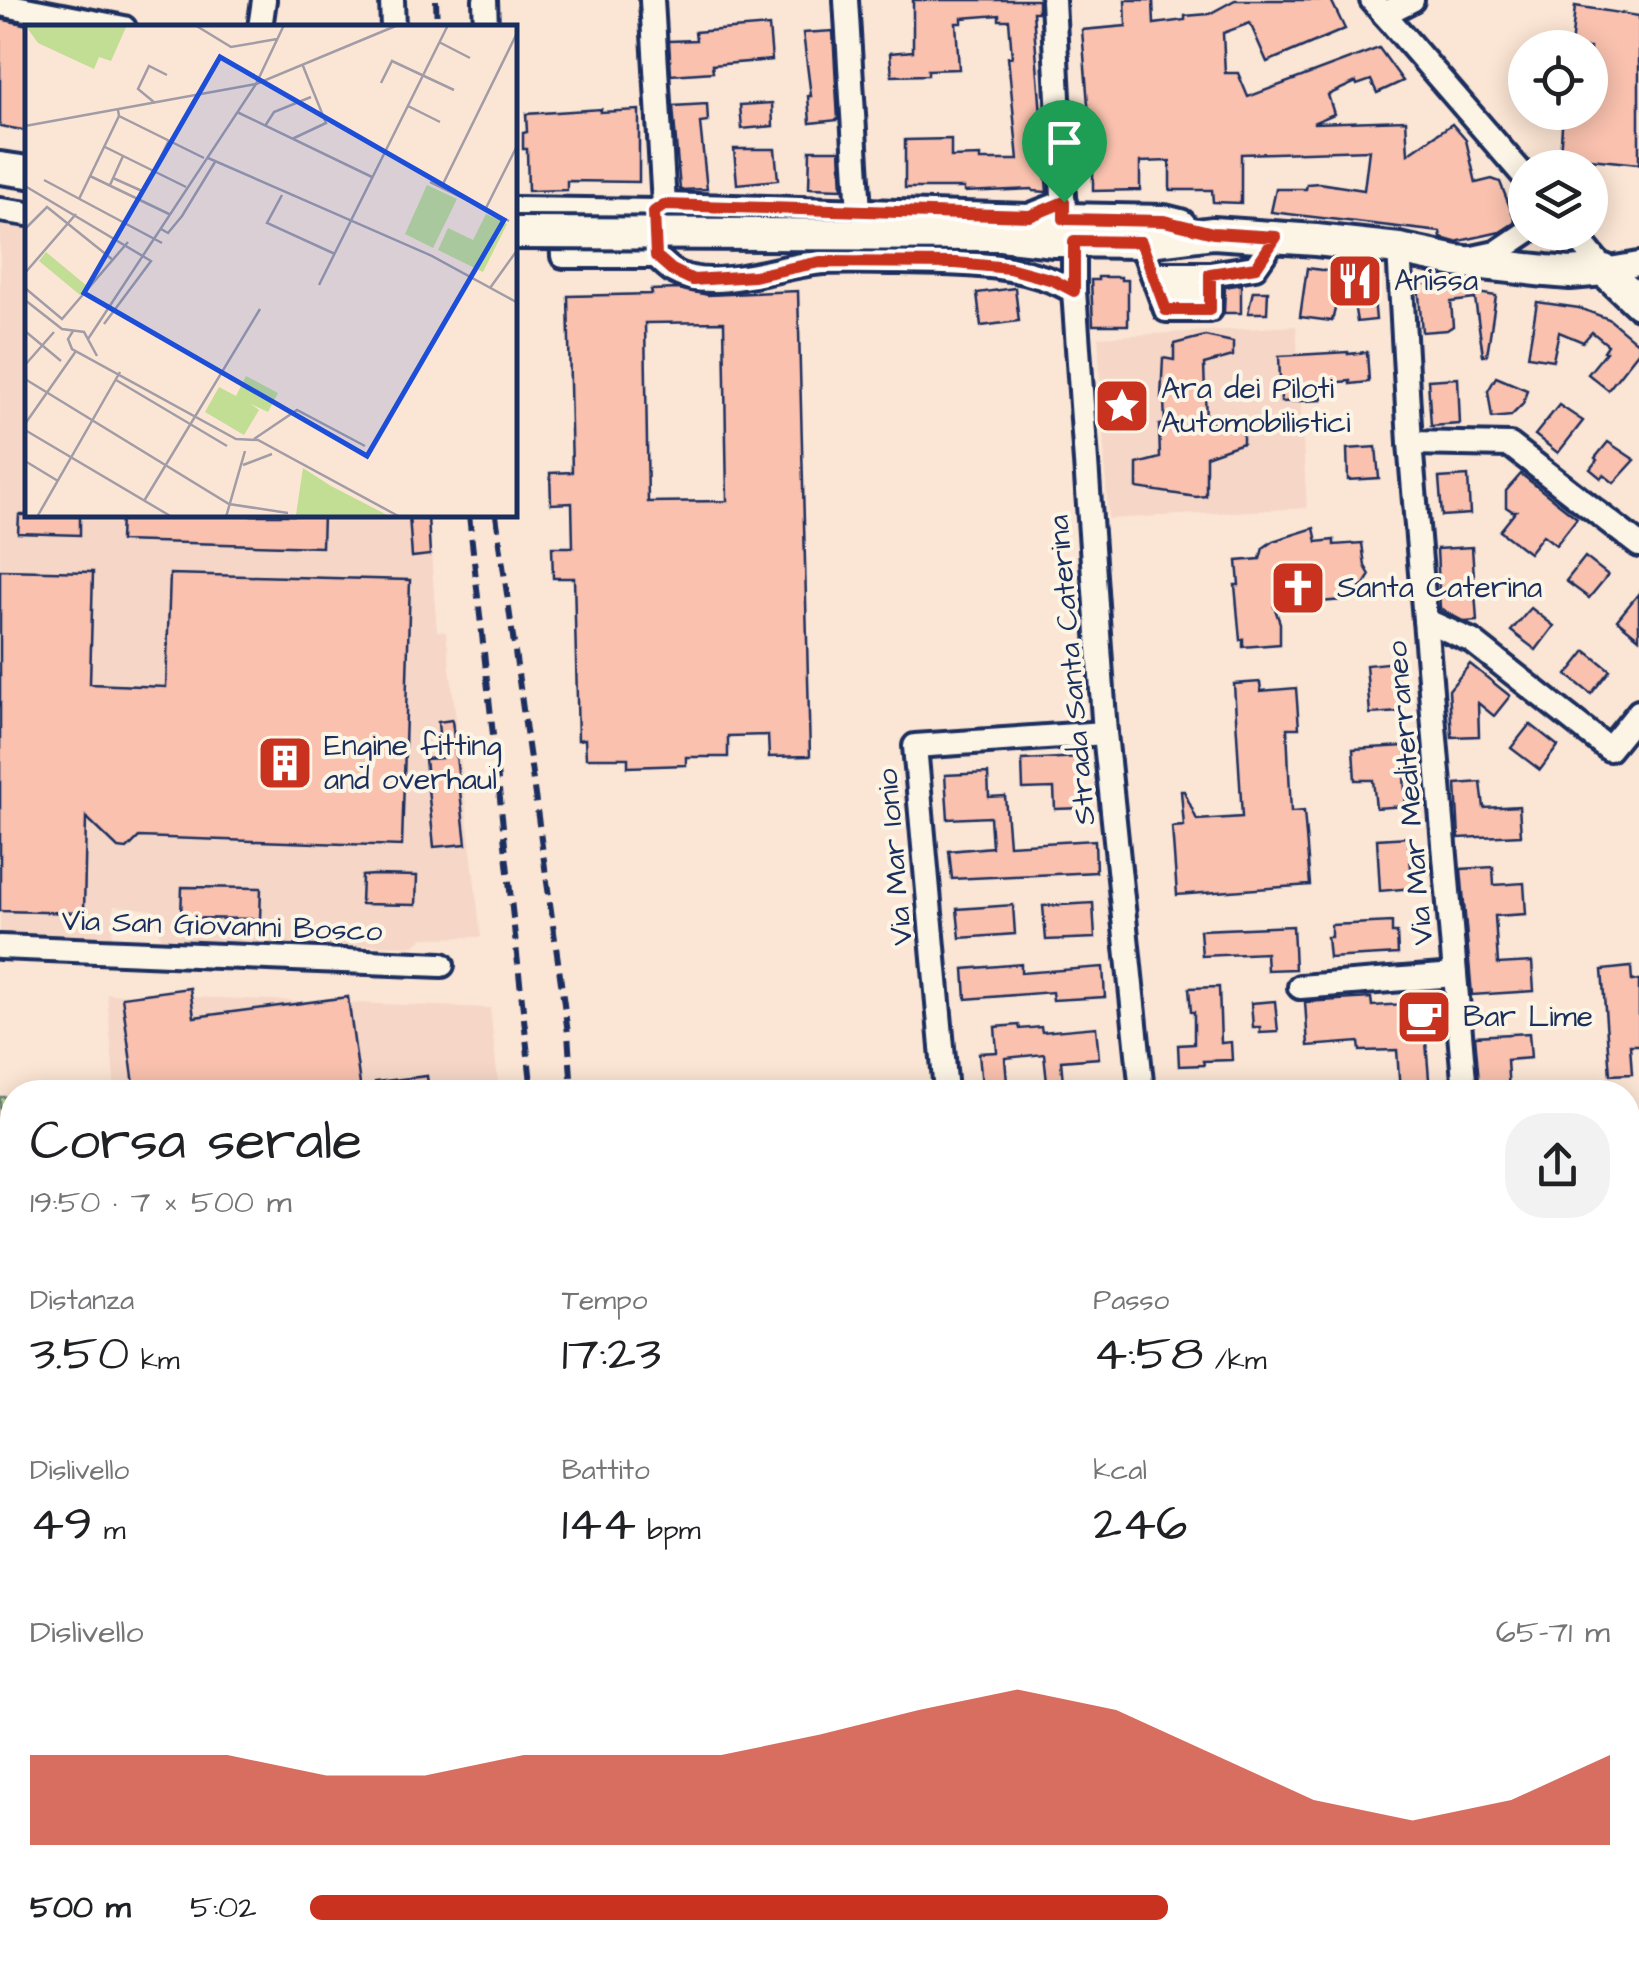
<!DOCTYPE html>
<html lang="it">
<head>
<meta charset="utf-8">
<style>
  body { margin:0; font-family:"Architects Daughter",sans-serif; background:#f2f2f2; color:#202124; height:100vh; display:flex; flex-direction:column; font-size:38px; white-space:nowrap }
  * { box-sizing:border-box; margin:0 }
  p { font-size:32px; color:#757577 }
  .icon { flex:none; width:55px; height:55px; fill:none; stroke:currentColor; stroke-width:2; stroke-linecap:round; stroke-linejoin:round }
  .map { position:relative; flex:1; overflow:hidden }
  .details { position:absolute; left:0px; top:1080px; width:1640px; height:888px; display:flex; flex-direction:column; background:#fff; border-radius:40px 40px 0 0; box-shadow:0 5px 25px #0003 }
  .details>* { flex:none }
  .tools { position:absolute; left:1508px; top:30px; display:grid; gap:20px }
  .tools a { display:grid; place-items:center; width:100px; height:100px; border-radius:50%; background:#fff; box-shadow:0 5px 25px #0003; font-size:50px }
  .pin { position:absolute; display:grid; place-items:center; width:85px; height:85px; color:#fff; margin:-102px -42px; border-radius:50% 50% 50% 0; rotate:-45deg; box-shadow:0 0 10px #0007 }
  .pin .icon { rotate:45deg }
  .round { display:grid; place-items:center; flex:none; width:105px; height:105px; border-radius:40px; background:#f2f2f2 }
  .overview { display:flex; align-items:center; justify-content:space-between; height:170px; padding:0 30px }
  h1 { font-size:55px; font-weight:600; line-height:75px }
  .figures { display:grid; grid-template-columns:repeat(3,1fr); gap:15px; height:170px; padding:10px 30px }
  .figures div { display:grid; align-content:center }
  .figures b { font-size:50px; font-weight:600 }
  .figures small { font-size:28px; font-weight:400 }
  .figures p { font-size:28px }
  .chart { height:280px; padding:20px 30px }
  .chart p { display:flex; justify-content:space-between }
  .chart svg { width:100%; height:180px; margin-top:10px; fill:#c8321e; opacity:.7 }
  ul { padding:0 30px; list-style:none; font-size:32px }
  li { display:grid; grid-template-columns:160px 120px 1fr; align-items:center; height:75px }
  li i { height:25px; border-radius:12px; background:#c8321e }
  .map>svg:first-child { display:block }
</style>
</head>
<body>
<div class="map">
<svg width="1639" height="1966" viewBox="0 0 1639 1966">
  <rect width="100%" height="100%" fill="#fbe5d4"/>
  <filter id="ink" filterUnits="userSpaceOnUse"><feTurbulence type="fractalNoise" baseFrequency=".01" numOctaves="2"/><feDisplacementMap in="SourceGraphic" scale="20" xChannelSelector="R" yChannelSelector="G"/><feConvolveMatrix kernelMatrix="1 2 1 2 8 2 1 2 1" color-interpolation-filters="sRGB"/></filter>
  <g filter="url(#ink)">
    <g fill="#f6d7c7">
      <polygon points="0,223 27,225 28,515 428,515 437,631 446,632 481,937 423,938 413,946 162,941 152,910 114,906 112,937 0,935"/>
      <polygon points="1296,326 1307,508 1108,519 1098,337"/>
      <polygon points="107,994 490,1008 499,1092 115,1092"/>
      <polygon points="0,1467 12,1472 12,1955 605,1955 606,1966 0,1966"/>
    </g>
    <g fill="#c2dd94" stroke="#6e8679" stroke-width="2.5">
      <rect x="0" y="1097" width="12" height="220"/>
      <polygon points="1301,1955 1448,1955 1448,1966 1302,1966"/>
      <polygon points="1449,1955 1626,1955 1627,1966 1450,1966"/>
    </g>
    <g fill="#f9c1ae" stroke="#1b2f5e" stroke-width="2.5" fill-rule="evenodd">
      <polygon points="913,0 1038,0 1038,12 1033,12 1047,192 1033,191 1032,189 964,192 964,188 905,188 905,140 951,139 951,157 980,156 980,160 1018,160 1008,57 1012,57 1009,20 999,20 999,15 962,18 962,23 956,23 959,69 928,70 928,75 892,76 890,53 913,51"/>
      <polygon points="1125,0 1153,0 1154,24 1185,20 1185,16 1209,14 1235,0 1331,0 1345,29 1267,62 1250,23 1223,33 1225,73 1238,73 1248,97 1379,48 1403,81 1377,93 1371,80 1357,85 1356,82 1328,95 1334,114 1313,123 1406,120 1408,154 1452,124 1466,140 1476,183 1492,179 1500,182 1515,220 1514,223 1500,232 1455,242 1441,238 1440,232 1271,212 1276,189 1306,189 1307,184 1319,183 1364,190 1369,150 1241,154 1241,203 1213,202 1212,190 1170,190 1170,161 1140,162 1140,190 1093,191 1093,117 1089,117 1082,30 1126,26"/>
      <polygon points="1575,6 1639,16 1639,164 1560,156 1563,112 1590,112 1590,48 1571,48"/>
      <polygon points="0,19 28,25 28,131 0,126"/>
      <polygon points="769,26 772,60 712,65 713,72 671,75 669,41 696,40 695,32"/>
      <polygon points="833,31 838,120 810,123 808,96 811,96 803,33"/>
      <polygon points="772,103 773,126 742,129 740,105"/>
      <polygon points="707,104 708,122 700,123 707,189 680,190 673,106"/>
      <polygon points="601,109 600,112 639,110 639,182 567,181 567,190 528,191 527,149 523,149 523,133 527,132 526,114"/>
      <polygon points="734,149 775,149 778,180 737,184"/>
      <polygon points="810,150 840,150 842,189 809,188"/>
      <polygon points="1307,268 1344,273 1332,321 1300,317"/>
      <polygon points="1349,273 1372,277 1376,320 1357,322"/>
      <polygon points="1098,277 1121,277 1121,280 1128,280 1128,325 1093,325 1091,280 1098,280"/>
      <polygon points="1418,283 1496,296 1487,355 1483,355 1475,299 1451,302 1453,326 1447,330 1422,332"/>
      <polygon points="1241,284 1241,313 1224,313 1225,287"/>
      <polygon points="1015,288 1019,321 981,326 977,293"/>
      <path d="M679 289 708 295 798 291 810 756 769 757 768 735 728 736V757H686V765L628 767V758H586L585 739 578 740 574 578H553L552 547H573L572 503 551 504 550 473 572 472 568 296 652 294 651 290ZM724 322 727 501 648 502 645 323Z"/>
      <polygon points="1253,291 1268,291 1267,313 1248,313"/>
      <polygon points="1537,302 1579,308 1609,319 1639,344 1639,351 1608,390 1588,374 1606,352 1604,351 1608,345 1592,332 1583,342 1559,332 1553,360 1528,356"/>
      <polygon points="1205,336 1233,342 1233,356 1204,364 1206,422 1233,426 1234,429 1243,428 1243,443 1206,456 1206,496 1196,497 1137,488 1137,464 1160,458 1159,425 1165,424 1164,399 1161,398 1163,358 1174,360 1174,344"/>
      <polygon points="1348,352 1348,354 1367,352 1369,382 1350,384 1350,381 1321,384 1322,400 1281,402 1279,356"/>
      <polygon points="1496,377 1527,390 1523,404 1511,416 1492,418 1488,391"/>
      <polygon points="1458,378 1460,424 1431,426 1428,380"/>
      <polygon points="1559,405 1583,421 1558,453 1535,435"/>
      <polygon points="1608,442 1635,460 1614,483 1604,475 1601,478 1590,469 1597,460 1595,458"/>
      <polygon points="1376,447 1379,478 1348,480 1347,449"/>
      <polygon points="1521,474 1577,518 1556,545 1543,535 1529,553 1500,531 1516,511 1512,511 1506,507 1506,491"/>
      <polygon points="1468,476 1470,514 1442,516 1439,478"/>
      <polygon points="19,515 80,515 80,535 18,533"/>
      <polygon points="121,515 323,515 322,547 120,541"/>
      <polygon points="409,515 428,515 430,555 412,557"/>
      <polygon points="1314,528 1317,542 1334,540 1334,545 1362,543 1365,566 1370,575 1363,586 1353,592 1354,599 1274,606 1280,623 1280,644 1243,647 1243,639 1240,640 1235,585 1239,585 1237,561 1260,559 1263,548 1273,541"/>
      <polygon points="1472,547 1477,621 1465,622 1440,609 1437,549"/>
      <polygon points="1585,557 1608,575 1589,598 1566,581"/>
      <polygon points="0,570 93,572 90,684 166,687 170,574 410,580 402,846 139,837 127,849 118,848 86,817 84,913 0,911"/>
      <polygon points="1639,593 1639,638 1617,620"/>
      <polygon points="1531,608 1554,626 1536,650 1511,631"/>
      <polygon points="1586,651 1610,670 1591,694 1567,675"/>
      <polygon points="1396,662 1400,712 1370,714 1366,665"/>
      <polygon points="1470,664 1510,696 1494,716 1478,703 1479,736 1452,737 1449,690"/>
      <polygon points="1260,682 1261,691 1296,688 1299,728 1287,728 1289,772 1291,812 1304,811 1310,885 1177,895 1172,827 1184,826 1181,791 1184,791 1197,820 1242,817 1234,684"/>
      <polygon points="452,720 466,844 434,847 425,759 441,758 438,722"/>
      <polygon points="1530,724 1558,746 1540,770 1511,748"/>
      <polygon points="1405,746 1407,775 1404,776 1406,806 1376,808 1373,780 1355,780 1353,749"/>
      <polygon points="1080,757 1084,808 1055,809 1054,788 1023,789 1022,760"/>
      <polygon points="988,773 989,797 1005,796 1009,845 1095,840 1096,872 952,879 949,851 992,847 990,817 948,819 945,775"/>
      <polygon points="1481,782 1484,808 1519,806 1521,835 1459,838 1456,784"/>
      <polygon points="1408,837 1413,888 1380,891 1377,839"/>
      <polygon points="1493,867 1494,885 1524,883 1526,914 1495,916 1498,964 1532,962 1534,991 1472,995 1461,869"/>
      <polygon points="374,875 417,876 416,905 361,904 362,876"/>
      <polygon points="182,887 261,888 260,919 181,918"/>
      <polygon points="1093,903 1095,938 1046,940 1043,906"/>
      <polygon points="1013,905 1015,934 960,938 957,909"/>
      <polygon points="1392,922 1392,933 1397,933 1398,954 1329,958 1327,937 1331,937 1331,925"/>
      <polygon points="1293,926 1295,969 1267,970 1266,953 1202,956 1200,930"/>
      <polygon points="1021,964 1021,973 1103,967 1105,997 1053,1000 1052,992 966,999 964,969"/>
      <polygon points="1631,967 1632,981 1639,980 1639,1045 1630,1045 1632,1074 1610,1075 1602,970"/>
      <polygon points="1219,987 1221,1043 1231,1042 1232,1060 1203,1061 1204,1065 1179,1066 1178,1045 1194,1044 1194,1012 1191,1012 1189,988"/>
      <polygon points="190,988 194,1017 348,997 361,1092 135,1092 122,997"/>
      <polygon points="1371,998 1372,1006 1423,1003 1430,1092 1400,1092 1397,1050 1360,1051 1359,1042 1308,1046 1305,1002"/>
      <polygon points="1275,1001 1278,1032 1260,1033 1260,1027 1253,1027 1251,1003"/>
      <polygon points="1019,1025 1020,1029 1041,1027 1042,1032 1096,1027 1099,1058 1061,1061 1064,1092 1048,1092 1044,1054 1005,1058 1007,1083 982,1086 979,1053 997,1052 995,1027"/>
      <polygon points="1529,1033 1531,1058 1507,1060 1509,1092 1480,1092 1475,1036"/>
      <polygon points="427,1076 429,1092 375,1092 375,1082"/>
    </g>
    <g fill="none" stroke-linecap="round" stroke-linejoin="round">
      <g stroke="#1b2f5e" stroke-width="30">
        <g id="minor">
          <polyline points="392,0 393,28"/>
          <polyline points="485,0 486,28"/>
          <polyline points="652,0 664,205"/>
          <polyline points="846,0 859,212"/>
          <polyline points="1053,0 1064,216"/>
          <polyline points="1372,0 1525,177"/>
          <polyline points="0,4 124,28"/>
          <polyline points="1384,14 1412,0"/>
          <polyline points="260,28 264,0"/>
          <polyline points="515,209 654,211 664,205 1029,216 1064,202"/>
          <polyline points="0,210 28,214"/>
          <polyline points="561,217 563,256 656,256"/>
          <path d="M655 220 656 256C661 261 667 267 673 271 713 295 782 264 824 262 850 261 876 262 901 262 961 263 1021 262 1074 291"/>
          <polyline points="1573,232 1604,270 1639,264"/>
          <polyline points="1074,241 1074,291 1105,733 1142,1092"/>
          <polyline points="1141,242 1166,310 1210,310 1210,274 1255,267 1276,237"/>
          <polyline points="1399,249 1410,443 1465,1092"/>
          <polyline points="1473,258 1496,253 1527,232"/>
          <polyline points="1153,274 1210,274"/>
          <polyline points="1160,291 1210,291"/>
          <polyline points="1410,443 1510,445 1639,545"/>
          <polyline points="1425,620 1472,641 1609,749 1639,712"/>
          <polyline points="0,947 442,965"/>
          <polyline points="1300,987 1455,975"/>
          <polyline points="946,1092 915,746 1105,733"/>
          <polyline points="1628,1142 1639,1142"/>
          <polyline points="0,1436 12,1441"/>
          <polyline points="1628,1545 1639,1544"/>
          <polyline points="1628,1688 1639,1868"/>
          <polyline points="1243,1955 1243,1966"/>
        </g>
      </g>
      <g stroke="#1b2f5e" stroke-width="38">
        <g id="major">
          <polyline points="0,168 28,172"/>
          <polyline points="1023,230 1064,219 1164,221 1180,225"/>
          <polyline points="1000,235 1054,241 1141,242 1213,233 1316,240 1399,249 1456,261 1546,271 1570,273 1604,270 1639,303"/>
        </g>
      </g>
      <use href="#minor" stroke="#fcf5e5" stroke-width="22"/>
      <use href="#major" stroke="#fcf5e5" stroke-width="30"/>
      <g stroke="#1b2f5e" stroke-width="6" stroke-dasharray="15 8" stroke-linecap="butt">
        <polyline points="436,0 437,28"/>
        <polyline points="469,515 532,1092"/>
        <polyline points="496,515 568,1033 572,1092"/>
        <polyline points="0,1589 12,1588"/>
        <polyline points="641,1955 642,1966"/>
      </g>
      <g stroke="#1b2f5e" stroke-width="38" stroke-linecap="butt">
        <polyline id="major-bridge" points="515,233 1000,235"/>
      </g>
      <use href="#major-bridge" stroke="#fcf5e5" stroke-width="30"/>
    </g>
  </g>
  <g fill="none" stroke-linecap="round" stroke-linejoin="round" filter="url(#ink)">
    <g stroke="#fff" stroke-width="20">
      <polygon id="route" points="1064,202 1064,219 1164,221 1213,233 1276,237 1256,267 1210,274 1210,310 1166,310 1141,242 1074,241 1074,291 1053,280 1009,268 956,263 820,262 754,276 693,280 672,270 656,256 654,212 664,205 1030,216"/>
    </g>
    <use href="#route" stroke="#c8321e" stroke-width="12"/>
  </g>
  <defs>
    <g id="restaurant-square" transform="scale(2.875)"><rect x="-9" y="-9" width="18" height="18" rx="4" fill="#c8321e" stroke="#fcf5e5"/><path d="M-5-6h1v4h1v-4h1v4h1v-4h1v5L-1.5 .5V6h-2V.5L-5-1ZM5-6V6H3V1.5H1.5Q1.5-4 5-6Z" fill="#fff"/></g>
    <g id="sight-square" transform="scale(2.875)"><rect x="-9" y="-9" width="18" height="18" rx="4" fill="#c8321e" stroke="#fcf5e5"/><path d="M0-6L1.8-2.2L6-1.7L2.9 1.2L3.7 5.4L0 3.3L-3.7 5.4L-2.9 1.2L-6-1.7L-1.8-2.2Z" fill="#fff"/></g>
    <g id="church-square" transform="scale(2.875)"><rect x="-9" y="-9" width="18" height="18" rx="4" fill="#c8321e" stroke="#fcf5e5"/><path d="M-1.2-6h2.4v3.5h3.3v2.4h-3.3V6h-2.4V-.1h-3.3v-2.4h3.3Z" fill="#fff"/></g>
    <g id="building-square" transform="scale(2.875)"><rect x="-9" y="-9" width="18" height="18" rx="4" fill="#c8321e" stroke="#fcf5e5"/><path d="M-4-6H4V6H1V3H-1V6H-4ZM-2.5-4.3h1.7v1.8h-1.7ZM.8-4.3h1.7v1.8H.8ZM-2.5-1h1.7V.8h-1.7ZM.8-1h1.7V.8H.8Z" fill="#fff"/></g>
    <g id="cafe-square" transform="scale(2.875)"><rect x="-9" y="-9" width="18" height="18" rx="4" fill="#c8321e" stroke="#fcf5e5"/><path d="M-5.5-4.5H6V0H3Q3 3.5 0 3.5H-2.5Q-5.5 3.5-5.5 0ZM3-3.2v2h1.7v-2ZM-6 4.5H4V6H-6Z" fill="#fff"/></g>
  </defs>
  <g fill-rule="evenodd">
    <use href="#restaurant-square" x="1355" y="281"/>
    <use href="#sight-square" x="1122" y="406"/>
    <use href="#church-square" x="1298" y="588"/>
    <use href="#building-square" x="285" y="763"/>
    <use href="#cafe-square" x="1424" y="1017"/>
  </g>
  <g text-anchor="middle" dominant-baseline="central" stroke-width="8" stroke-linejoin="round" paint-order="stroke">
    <g font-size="30" fill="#1b2f5e" stroke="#fcf5e5" text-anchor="start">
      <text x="1394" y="281">Anissa</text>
      <text x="1161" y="389">Ara dei Piloti<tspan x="1161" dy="34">Automobilistici</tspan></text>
      <text x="1337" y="588">Santa Caterina</text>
      <text x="324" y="746">Engine fitting<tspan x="324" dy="34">and overhaul</tspan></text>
      <text x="1463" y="1017">Bar Lime</text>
    </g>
    <g font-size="30" fill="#1b2f5e" stroke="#fcf5e5">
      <text transform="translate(1072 670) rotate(-95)">Strada Santa Caterina</text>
      <text transform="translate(1410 793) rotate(-95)">Via Mar Mediterraneo</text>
      <text transform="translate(895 857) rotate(-95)">Via Mar Ionio</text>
      <text transform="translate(222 926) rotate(2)">Via San Giovanni Bosco</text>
    </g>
  </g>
  <g transform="translate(25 25)">
    <rect width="492" height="492" fill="#fbe5d4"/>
    <path d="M0 0H102L86 36 74 32 69 44 13 18ZM402 160 432 174 408 223 380 209ZM461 189 482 199 458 247 413 225 423 203 448 215ZM21 227 62 261 55 270 14 236ZM221 351 253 368 243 387 226 379 234 385 219 410 180 387 194 362 211 371ZM278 443 306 461 366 492 271 490Z" fill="#c2dd94"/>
    <path fill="none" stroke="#a19ca5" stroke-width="2.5" d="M170 0 206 22 252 14M414 17 445 33M356 58 367 36 429 65M130 78 113 64 124 41 142 50M383 81 415 97M93 85 94 91 179 133M212 87 347 152M0 101 231 59 259 0M240 101 249 87 286 72M267 114 301 98 278 41M80 122 161 162M183 133 405 230 493 278M129 146 144 115M65 151 144 189M88 153 117 166M19 155 137 218M405 157 484 196M85 160 98 131M0 161 126 236 79 299M416 163 493 6M257 170 242 198 310 229M54 174 94 91M460 185 493 119M0 204 22 182 88 235M136 204 143 208 157 191 190 137M0 248 51 189M294 260 423 0M0 263 37 294 103 217M465 263 493 224M0 275 37 304 59 307 72 331M0 306 36 336M48 306 43 314 47 324 211 414 233 415 375 492M63 314 231 59 373 0M0 340 29 307M0 354 204 479 263 488M91 355 202 421M0 399 51 326M0 405 147 492M229 414 272 385 340 421M0 436 33 456M218 440 247 429M119 476 235 284M12 492 95 347M201 492 220 426"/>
    <path fill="#1d4ed8" fill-opacity="0.15" stroke="#1d4ed8" stroke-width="5" d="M195 32 479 195 342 431 59 268Z"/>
    <rect width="492" height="492" fill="none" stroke="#1b2f5e" stroke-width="5"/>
  </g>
</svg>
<div class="tools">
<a><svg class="icon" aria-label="locate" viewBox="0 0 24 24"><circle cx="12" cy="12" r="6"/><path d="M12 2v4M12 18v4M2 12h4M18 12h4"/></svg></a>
<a><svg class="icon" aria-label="layers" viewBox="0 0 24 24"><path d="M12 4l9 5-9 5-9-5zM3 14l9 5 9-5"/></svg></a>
</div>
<div class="pin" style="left:1064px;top:202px;background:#1e9e55"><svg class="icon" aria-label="arrive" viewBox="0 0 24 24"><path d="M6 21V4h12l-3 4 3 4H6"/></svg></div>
<section class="details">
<div class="overview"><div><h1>Corsa serale</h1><p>19:50 · 7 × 500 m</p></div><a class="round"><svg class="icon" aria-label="share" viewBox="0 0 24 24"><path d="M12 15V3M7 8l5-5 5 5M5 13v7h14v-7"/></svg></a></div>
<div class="figures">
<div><p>Distanza</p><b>3.50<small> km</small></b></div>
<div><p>Tempo</p><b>17:23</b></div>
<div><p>Passo</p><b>4:58<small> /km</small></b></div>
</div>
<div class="figures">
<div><p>Dislivello</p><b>49<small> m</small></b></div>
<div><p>Battito</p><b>144<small> bpm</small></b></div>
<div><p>kcal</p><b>246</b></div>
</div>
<div class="chart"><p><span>Dislivello</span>65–71 m</p>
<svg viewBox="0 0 160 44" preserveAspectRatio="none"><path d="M0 44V22L10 22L20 22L30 27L40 27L50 22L60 22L70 22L80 17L90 11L100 6L110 11L120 22L130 33L140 38L150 33L160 22V44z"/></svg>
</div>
<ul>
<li><b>500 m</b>5:02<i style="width:66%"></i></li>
</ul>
</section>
</div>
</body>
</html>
